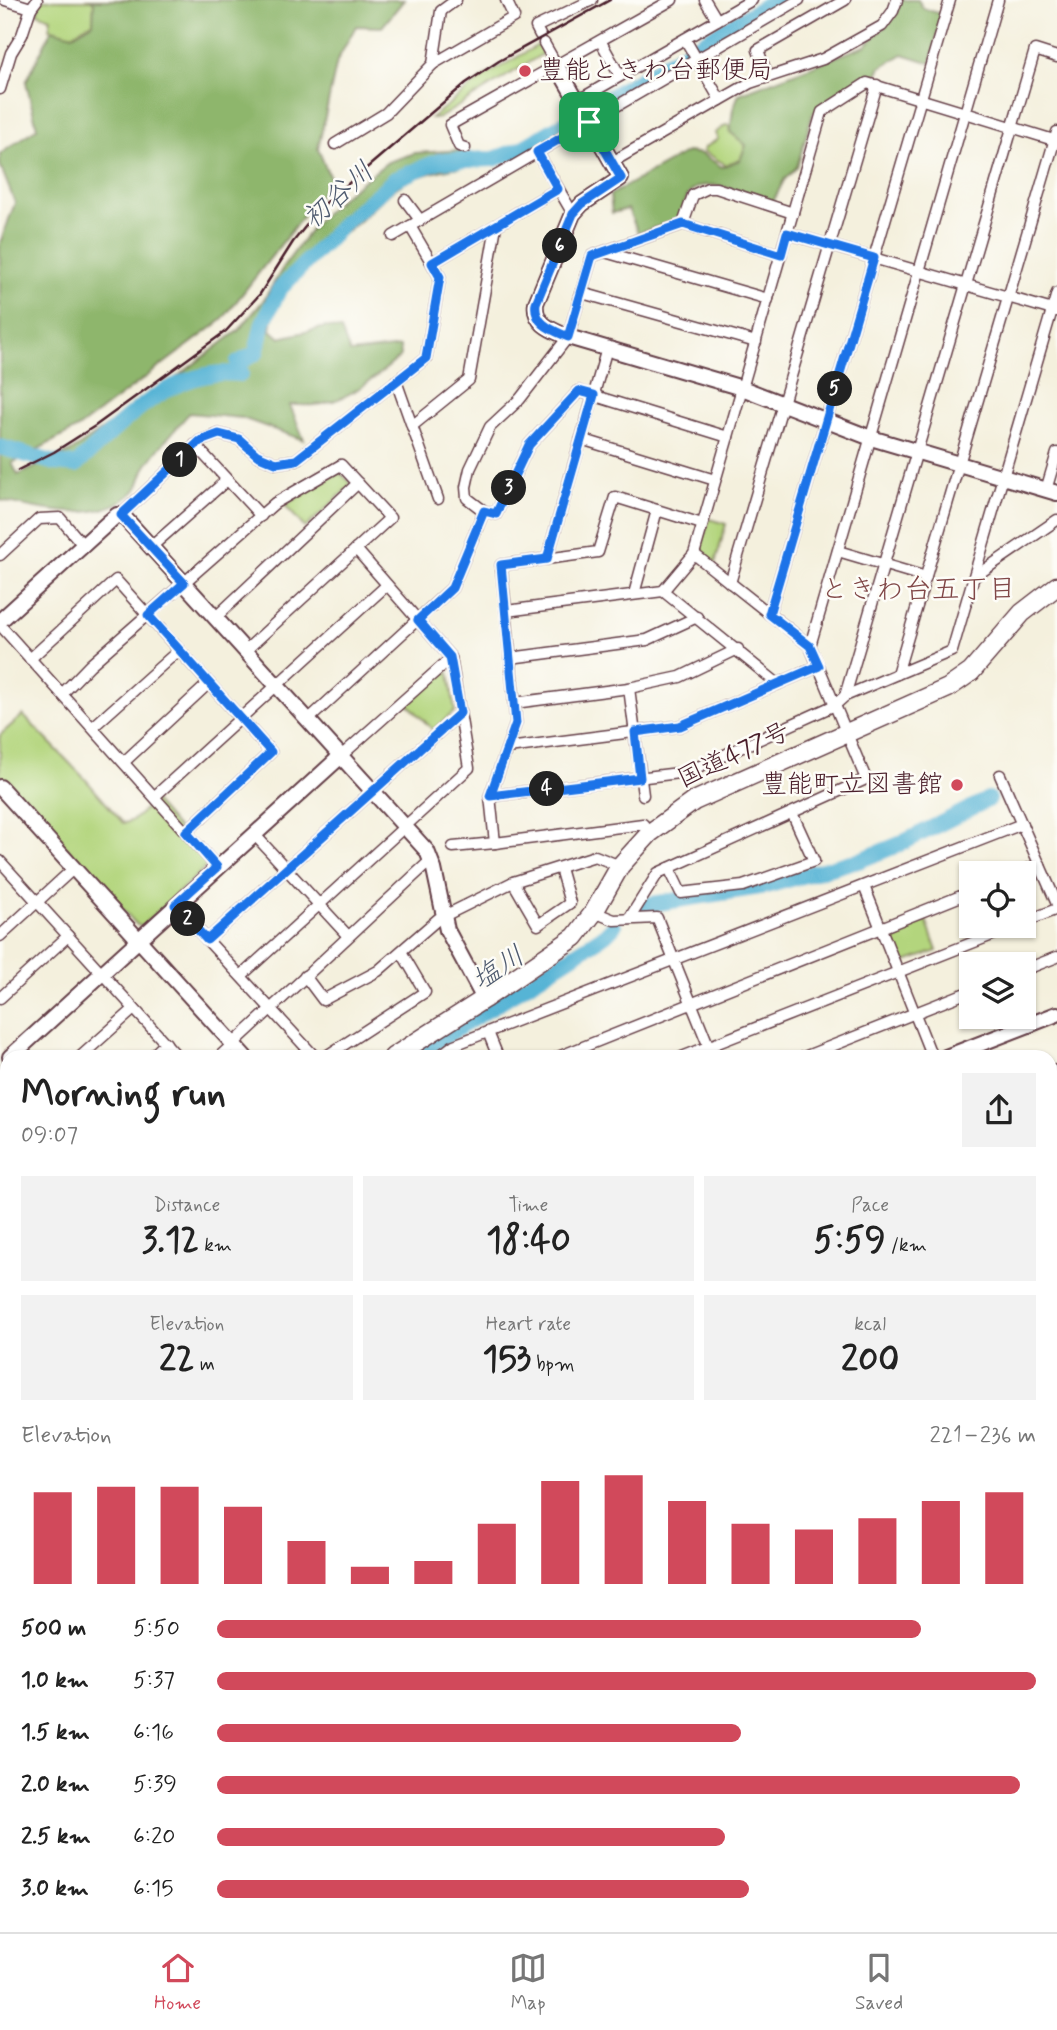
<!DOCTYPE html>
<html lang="en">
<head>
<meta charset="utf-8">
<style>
  body { margin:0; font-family:Mynerve,"Klee One",sans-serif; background:#f2f2f2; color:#222; height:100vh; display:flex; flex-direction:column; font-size:26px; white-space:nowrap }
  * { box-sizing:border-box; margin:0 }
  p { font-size:23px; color:#767676 }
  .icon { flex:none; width:38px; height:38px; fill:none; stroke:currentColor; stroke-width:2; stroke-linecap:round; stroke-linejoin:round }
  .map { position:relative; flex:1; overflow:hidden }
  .drawer { position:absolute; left:0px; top:1050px; width:1057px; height:882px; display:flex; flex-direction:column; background:#fff; border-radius:21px 21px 0 0; box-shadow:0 2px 5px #0004 }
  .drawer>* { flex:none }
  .controls { position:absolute; left:959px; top:861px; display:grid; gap:14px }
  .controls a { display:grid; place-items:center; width:77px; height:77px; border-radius:0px; background:#fff; box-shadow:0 2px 5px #0004; font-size:35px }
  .pin { position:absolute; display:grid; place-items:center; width:60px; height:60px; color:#fff; margin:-30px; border-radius:14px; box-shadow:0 4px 10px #0006 }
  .km { position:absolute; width:35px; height:35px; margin:-18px; border-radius:50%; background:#222; color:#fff; font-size:19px; line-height:35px; text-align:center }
  .round { display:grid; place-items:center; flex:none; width:74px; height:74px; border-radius:0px; background:#f2f2f2 }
  .head { display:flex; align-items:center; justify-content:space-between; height:119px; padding:0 21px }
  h1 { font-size:38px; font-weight:700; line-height:52px }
  .stats { display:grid; grid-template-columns:repeat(3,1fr); gap:10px; height:119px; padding:7px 21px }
  .stats div { display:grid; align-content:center; border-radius:0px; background:#f2f2f2; text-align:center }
  .stats b { font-size:35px; font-weight:700 }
  .stats small { font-size:19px; font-weight:400 }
  .stats p { font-size:19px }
  .chart { height:196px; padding:14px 21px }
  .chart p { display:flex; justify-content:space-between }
  .chart svg { width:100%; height:126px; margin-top:7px; stroke:#d1495b; stroke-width:6 }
  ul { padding:0 21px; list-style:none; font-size:23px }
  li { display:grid; grid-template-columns:112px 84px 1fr; align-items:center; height:52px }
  li i { height:18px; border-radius:9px; background:#d1495b }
  .tabs { display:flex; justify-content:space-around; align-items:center; height:98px; border-top:2px solid #e0e0e0; background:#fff; font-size:19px; color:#767676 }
  .tabs a { display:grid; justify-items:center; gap:4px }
  .tabs .active { color:#d1495b }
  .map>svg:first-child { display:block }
</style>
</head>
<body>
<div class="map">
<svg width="1057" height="1932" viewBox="0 0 1057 1932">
  <rect width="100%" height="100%" fill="#fdfcf7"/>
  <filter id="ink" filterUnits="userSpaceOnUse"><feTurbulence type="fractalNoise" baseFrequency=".0143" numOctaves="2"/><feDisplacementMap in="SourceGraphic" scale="14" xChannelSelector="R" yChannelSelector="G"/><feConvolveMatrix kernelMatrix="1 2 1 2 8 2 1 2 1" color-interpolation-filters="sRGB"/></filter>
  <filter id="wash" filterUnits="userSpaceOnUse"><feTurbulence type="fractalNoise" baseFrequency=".00686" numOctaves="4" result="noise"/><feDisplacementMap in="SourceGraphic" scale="28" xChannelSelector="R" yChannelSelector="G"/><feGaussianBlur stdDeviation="1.57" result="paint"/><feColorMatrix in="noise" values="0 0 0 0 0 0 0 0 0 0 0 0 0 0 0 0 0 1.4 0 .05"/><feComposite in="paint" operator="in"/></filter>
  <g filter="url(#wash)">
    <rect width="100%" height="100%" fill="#f4f0dd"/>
    <g fill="#b3d57d" stroke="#7e7a54" stroke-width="2">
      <polygon points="41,0 91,0 94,2 93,23 83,27 73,35 49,29 51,18 37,13"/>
      <polygon points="538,45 544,53 439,118 431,118 485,76"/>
      <polygon points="726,125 730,125 731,130 746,145 740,160 726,165 703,151 704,148 718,139 715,133"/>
      <polygon points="338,473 340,473 350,482 350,486 305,528 285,505"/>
      <polygon points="709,519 726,524 715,564 701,549"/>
      <polygon points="443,671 449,673 455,711 433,730 408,704"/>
      <path d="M23 715 87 781 123 823C136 822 145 808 153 800L209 864 142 926 137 925 0 775V735Z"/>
      <polygon points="926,920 937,951 903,963 891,937 892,932"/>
    </g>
    <g fill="#8eb66c" stroke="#6c6a4c" stroke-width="2">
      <path d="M91 0H404L382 27 356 26 337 61 318 149 331 180 222 320 78 428 12 463 18 475 72 451 157 392 239 330 263 301 284 266 317 221 342 197 388 162 415 153 464 150 471 166C448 168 424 173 404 183 386 193 374 208 359 221 324 252 275 279 271 330L280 338 326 327 341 330 350 353 400 347 401 356C380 374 352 398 323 404 313 406 301 405 290 405L304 440 242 418 189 413C175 431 157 448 145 468 141 475 140 486 134 492 98 525 42 510 0 500V243L15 203 0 165V154L37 128 26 82 52 29 73 35 93 23 94 2Z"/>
      <path d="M901 0H918L924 9 942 14 931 63 903 54 881 67 875 78 813 113 797 167 784 180 773 202C754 196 702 173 689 194 684 201 682 212 679 220L638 233 628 209 612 213 610 195 687 152 702 154 722 167 740 160 746 145 730 132 733 109 739 94 865 46 896 16Z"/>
      <polygon points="1050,1129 1057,1135 1057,1932 0,1932 0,1448 7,1444 7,1925 1050,1925"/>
    </g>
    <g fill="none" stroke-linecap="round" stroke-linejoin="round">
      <g stroke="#57b4d5" stroke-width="2.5">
        <polyline points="1050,1298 1057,1293"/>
        <polyline points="0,1814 7,1810"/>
      </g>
      <g stroke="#57b4d5" stroke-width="16">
        <path d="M0 447 55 463 76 465C117 428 155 383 213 374 222 372 232 374 241 374L238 363 256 353 263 323 279 290 345 222 395 179 439 161 494 159 521 149 775 0"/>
        <polyline points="858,861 900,844 989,799"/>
        <polyline points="646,905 766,886 851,862"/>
        <polyline points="413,1057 605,935 614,926"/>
        <polyline points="0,1359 7,1356"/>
      </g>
    </g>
  </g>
  <g filter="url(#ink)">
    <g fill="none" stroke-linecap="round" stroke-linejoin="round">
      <g stroke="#643e46" stroke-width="13">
        <g id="street">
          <polyline points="5,0 31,8 37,0"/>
          <polyline points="705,0 717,20"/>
          <polyline points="540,35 536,27 592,0"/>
          <polyline points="685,39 720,100"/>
          <polyline points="601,42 620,76"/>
          <polyline points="544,43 557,66"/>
          <polyline points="433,64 514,17 506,0"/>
          <polyline points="768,77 758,50 845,0"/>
          <polyline points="0,89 11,53 22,35 31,8"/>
          <polyline points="577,101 752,0"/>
          <polyline points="335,144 386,113 433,64 441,11 456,0"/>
          <polyline points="465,148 459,146 450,125 672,0"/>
          <polyline points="537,152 573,214"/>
          <polyline points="612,162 750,83 823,59 882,26 893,11 897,0"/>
          <polyline points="405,200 420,220"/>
          <polyline points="683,224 781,255"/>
          <polyline points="787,233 1056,311"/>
          <polyline points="393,236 799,0"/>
          <polyline points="605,252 768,299"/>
          <polyline points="432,263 558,189"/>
          <polyline points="582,293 756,342"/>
          <polyline points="396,381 438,499"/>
          <polyline points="412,426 469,380 496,226"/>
          <polyline points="581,439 715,480"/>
          <polyline points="195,445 261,516"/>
          <polyline points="1046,490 1057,453"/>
          <polyline points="484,511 467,498 466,487 470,469 490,427 520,399 568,337 592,256 683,224 693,195 708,188 716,188 793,213"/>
          <polyline points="121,515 200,441 219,434 239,439 257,455 276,463 296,460 426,358 440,277 410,226"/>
          <polyline points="151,547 227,480"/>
          <polyline points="838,551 926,577"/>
          <polyline points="0,555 39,519 60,518 83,545"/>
          <polyline points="547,559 607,348"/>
          <polyline points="974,577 1057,520"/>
          <polyline points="730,583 877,85"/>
          <polyline points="663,591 778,684"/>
          <polyline points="634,594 657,510"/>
          <polyline points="506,611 501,565 598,552 615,497 702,524"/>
          <polyline points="769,614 950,0"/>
          <polyline points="215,618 358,483"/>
          <polyline points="0,625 217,867"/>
          <polyline points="810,646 998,0"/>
          <polyline points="510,658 647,640 697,617"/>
          <polyline points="30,659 116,580 271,752 186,832"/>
          <polyline points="897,674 1057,132"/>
          <polyline points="629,688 680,677 738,649"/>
          <polyline points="62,694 90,665 275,503 341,465 390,518 245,651"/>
          <polyline points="845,696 1035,50 1057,57"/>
          <polyline points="514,703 629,688 643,795"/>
          <polyline points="308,720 452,588 484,511 496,514 529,445 579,391 728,437"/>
          <polyline points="93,727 179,650"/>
          <polyline points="508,748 680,726 819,666"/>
          <polyline points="341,756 451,658"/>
          <polyline points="124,762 209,683"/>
          <polyline points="1000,775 1057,904"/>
          <polyline points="155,796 387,585"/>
          <polyline points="490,796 687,772 835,705 845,696 952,651 1057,293"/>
          <polyline points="650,833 643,824 495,843 490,796 516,723 506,611 663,591 694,554 822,112 867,83 1057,141"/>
          <polyline points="254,834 348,936"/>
          <polyline points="453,847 495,843"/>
          <polyline points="0,861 178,1057"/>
          <polyline points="669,868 681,893 743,886 814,861 792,813"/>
          <polyline points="1018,873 1040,864"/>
          <polyline points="513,882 538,925 570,903 560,868"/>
          <polyline points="864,886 932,1057"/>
          <polyline points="175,905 315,1057"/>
          <polyline points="594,912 614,920 657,918 713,1057"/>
          <polyline points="629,919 658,873 866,779 810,646 694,554"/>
          <polyline points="1024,922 1057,909"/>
          <polyline points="0,936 74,868"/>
          <polyline points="207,940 460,713"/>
          <polyline points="1024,970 1057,957"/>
          <polyline points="241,976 469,768 451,658 356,549"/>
          <polyline points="305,976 323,1000 378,971 438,919 513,882 595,856 620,866"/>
          <polyline points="0,998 68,936"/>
          <polyline points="488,1032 498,1057"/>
          <polyline points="80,1057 134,1009"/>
          <polyline points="151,1057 166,1043"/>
          <polyline points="219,1057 431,860"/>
          <polyline points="325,1057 425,992 402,953"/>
          <polyline points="438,1057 454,1045 1022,824"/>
          <polyline points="558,1057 971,892"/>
          <polyline points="682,1057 1015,926"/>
          <polyline points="804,1057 971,991"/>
          <polyline points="1050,1072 1057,1070"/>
          <polyline points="1050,1106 1057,1113"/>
          <polyline points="0,1129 7,1123"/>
          <polyline points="0,1139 7,1146"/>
          <polyline points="0,1231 7,1228"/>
          <polyline points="0,1424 7,1422"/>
        </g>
      </g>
      <g stroke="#643e46" stroke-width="18">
        <g id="secondary">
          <path d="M557 66 621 178 582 204 573 214 536 303C533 324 552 330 568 337L742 388 871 438 1057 493"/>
          <polyline points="0,621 110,521 117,515 122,515 427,851 434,869 447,930 484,999"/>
          <polyline points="0,787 245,1057"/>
          <polyline points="10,1057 341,756"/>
          <polyline points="946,1057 1057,1014"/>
          <polyline points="0,1170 7,1169"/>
        </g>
      </g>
      <g stroke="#643e46" stroke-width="21">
        <g id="highway">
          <polyline points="393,1057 484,999 575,937 594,912 620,866 650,833 694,801 948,688 971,672 1022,613 1057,586"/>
          <polyline points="0,1307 7,1302"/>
        </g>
      </g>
      <use href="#street" stroke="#fff" stroke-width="10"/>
      <use href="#secondary" stroke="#fff" stroke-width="14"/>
      <use href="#highway" stroke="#fff" stroke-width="18"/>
      <polyline stroke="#4a1f2b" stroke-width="2.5" points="18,470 54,452 95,426 226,331 260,294 293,242 321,207 466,83 499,61 610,0"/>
    </g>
  </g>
  <g fill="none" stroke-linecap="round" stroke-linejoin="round" filter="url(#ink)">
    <g stroke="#fff" stroke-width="14">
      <path id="route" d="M589 122 621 178 582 204 573 214 536 303C533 324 552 330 568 337L592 256 683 224 781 255 787 233 874 258 769 614 810 646 819 666 680 726 635 732 640 778 490 796 516 723 501 565 547 559 594 395 579 391 529 445 496 514 484 511 452 588 418 620 450 657 460 713 207 940 175 905 217 867 186 832 271 752 148 615 184 583 121 515 200 441 219 434 239 439 257 455 276 463 296 460 426 358 440 277 432 263 558 189 537 152Z"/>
    </g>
    <use href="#route" stroke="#1a73e8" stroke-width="9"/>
  </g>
  <g fill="#d1495b" stroke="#fdfcf7" stroke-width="2.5">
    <circle cx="525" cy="71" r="7"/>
    <circle cx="957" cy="785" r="7"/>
  </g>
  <g text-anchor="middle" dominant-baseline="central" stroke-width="5" stroke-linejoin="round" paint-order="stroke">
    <g font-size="26" fill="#4a1f2b" stroke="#fdfcf7" text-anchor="start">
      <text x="539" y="71">豊能ときわ台郵便局</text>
      <text x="943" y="785" text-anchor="end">豊能町立図書館</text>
    </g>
    <g font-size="26" fill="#4a1f2b" stroke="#fdfcf7">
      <text transform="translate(734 756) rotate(-25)">国道477号</text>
    </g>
    <g font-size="28" font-style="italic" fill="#4f5b6f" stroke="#fdfcf7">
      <text transform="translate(339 196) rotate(-42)">初谷川</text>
      <text transform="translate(499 969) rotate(-33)">塩川</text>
    </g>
    <g font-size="28" fill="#814848" stroke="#fdfcf7">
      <text x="918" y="590">ときわ台五丁目</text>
    </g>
  </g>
</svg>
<div class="controls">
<a><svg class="icon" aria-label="locate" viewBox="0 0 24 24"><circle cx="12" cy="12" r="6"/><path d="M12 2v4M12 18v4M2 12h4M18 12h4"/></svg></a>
<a><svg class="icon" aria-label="layers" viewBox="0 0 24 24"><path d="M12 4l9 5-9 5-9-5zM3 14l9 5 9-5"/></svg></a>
</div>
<div class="pin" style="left:589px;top:122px;background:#1e9e55"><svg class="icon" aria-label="arrive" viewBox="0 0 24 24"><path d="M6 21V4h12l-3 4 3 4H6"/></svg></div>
<b class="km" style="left:180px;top:460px">1</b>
<b class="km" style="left:188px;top:919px">2</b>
<b class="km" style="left:509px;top:488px">3</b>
<b class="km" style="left:547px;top:789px">4</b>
<b class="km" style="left:835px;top:389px">5</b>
<b class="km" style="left:560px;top:246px">6</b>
<section class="drawer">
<div class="head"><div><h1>Morning run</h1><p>09:07</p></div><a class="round"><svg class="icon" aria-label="share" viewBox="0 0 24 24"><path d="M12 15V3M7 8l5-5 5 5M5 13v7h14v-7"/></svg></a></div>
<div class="stats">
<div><p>Distance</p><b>3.12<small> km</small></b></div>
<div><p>Time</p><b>18:40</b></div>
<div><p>Pace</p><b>5:59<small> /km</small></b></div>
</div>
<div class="stats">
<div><p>Elevation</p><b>22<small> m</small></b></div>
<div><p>Heart rate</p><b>153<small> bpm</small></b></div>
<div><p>kcal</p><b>200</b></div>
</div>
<div class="chart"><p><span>Elevation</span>221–236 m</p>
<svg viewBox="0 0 160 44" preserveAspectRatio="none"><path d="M5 44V12M15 44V10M25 44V10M35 44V17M45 44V29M55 44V38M65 44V36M75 44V23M85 44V8M95 44V6M105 44V15M115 44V23M125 44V25M135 44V21M145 44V15M155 44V12"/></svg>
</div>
<ul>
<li><b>500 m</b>5:50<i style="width:86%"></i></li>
<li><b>1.0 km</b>5:37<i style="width:100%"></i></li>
<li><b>1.5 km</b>6:16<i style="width:64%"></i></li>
<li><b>2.0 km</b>5:39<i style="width:98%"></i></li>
<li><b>2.5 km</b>6:20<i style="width:62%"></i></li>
<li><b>3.0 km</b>6:15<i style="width:65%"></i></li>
</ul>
</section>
</div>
<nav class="tabs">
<a class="active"><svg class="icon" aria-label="home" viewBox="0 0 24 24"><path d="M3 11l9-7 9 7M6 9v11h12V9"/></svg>Home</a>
<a><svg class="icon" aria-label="map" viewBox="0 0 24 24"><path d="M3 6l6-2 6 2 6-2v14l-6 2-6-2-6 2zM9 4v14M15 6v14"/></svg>Map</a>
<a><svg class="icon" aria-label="saved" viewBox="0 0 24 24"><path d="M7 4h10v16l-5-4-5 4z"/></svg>Saved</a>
</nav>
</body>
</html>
